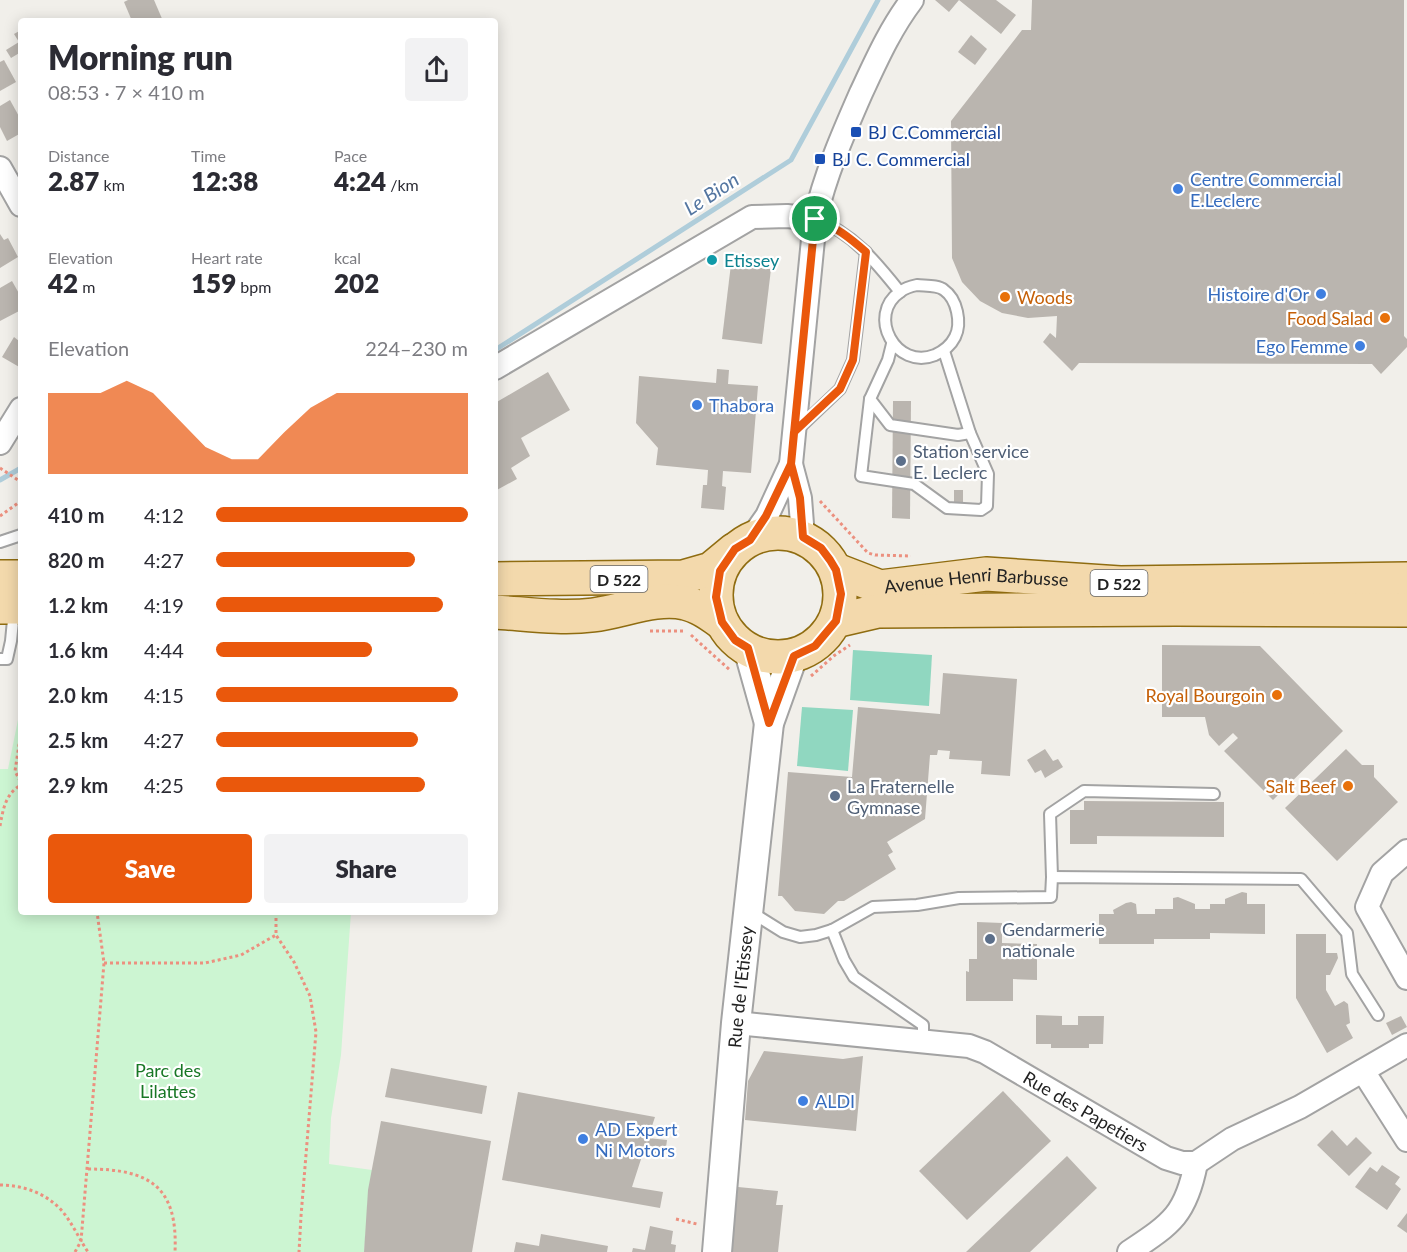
<!DOCTYPE html>
<html lang="en">
<head>
<meta charset="utf-8">
<style>
  body { margin:0; font-family:Lato,sans-serif; background:#f2f2f3; color:#2b2b33; height:100vh; display:flex; flex-direction:column; font-size:22px; white-space:nowrap }
  * { box-sizing:border-box; margin:0 }
  p { font-size:20px; color:#7c7c81 }
  .icon { flex:none; width:33px; height:33px; fill:none; stroke:currentColor; stroke-width:2; stroke-linecap:round; stroke-linejoin:round }
  .map { position:relative; flex:1; overflow:hidden }
  .panel { position:absolute; left:18px; top:18px; width:480px; height:897px; display:flex; flex-direction:column; background:#fff; border-radius:6px; box-shadow:0 3px 15px #0003 }
  .panel>* { flex:none }
  .pin { position:absolute; display:grid; place-items:center; width:51px; height:51px; color:#fff; margin:-26px; border:3px solid #fff; border-radius:50%; box-shadow:0 2px 6px #0007 }
  .round { display:grid; place-items:center; flex:none; width:63px; height:63px; border-radius:6px; background:#f2f2f3 }
  .head { display:flex; align-items:center; justify-content:space-between; height:102px; padding:0 30px }
  h1 { font-size:33px; font-weight:800; line-height:45px }
  .metrics { display:grid; grid-template-columns:repeat(3,1fr); gap:9px; height:102px; padding:6px 30px }
  .metrics div { display:grid; align-content:center }
  .metrics b { font-size:26px; font-weight:800 }
  .metrics small { font-size:16px; font-weight:400 }
  .metrics p { font-size:16px }
  .chart { height:168px; padding:12px 30px }
  .chart p { display:flex; justify-content:space-between }
  .chart svg { width:100%; height:108px; margin-top:6px; fill:#ea580c; opacity:.7 }
  .primary-button { display:flex; gap:12px; margin-top:auto; padding:12px 30px }
  .primary-button a { flex:1; height:69px; border-radius:6px; background:#ea580c; color:#fff; font-size:24px; font-weight:800; line-height:69px; text-align:center }
  .primary-button a+a { background:#f2f2f3; color:#2b2b33 }
  ul { padding:0 30px; list-style:none; font-size:20px }
  li { display:grid; grid-template-columns:96px 72px 1fr; align-items:center; height:45px }
  li i { height:15px; border-radius:8px; background:#ea580c }
  .map>svg:first-child { display:block }
</style>
</head>
<body>
<div class="map">
<svg width="1407" height="1252" viewBox="0 0 1407 1252">
  <rect width="100%" height="100%" fill="#f1efea"/>
  <polygon fill="#ccf5d2" points="21,705 21,912 351,912 341,1055 331,1118 329,1164 372,1170 364,1252 0,1252 0,769 8,769"/>
  <g fill="#90d7c0">
    <polygon points="853,650 932,655 929,706 850,700"/>
    <polygon points="802,707 853,710 848,771 797,766"/>
  </g>
  <g fill="none" stroke-linecap="round" stroke-linejoin="round">
    <g stroke="#afcdda" stroke-width="5">
      <polyline points="495,350 791,160 878,0"/>
      <polyline points="0,480 21,468"/>
    </g>
  </g>
  <g fill="#bab5af">
    <polygon points="128,0 154,0 163,21 132,21 124,2"/>
    <polygon points="935,0 996,0 1016,15 1001,34 959,0 949,12"/>
    <polygon points="1032,0 1404,0 1404,336 1407,339 1407,347 1381,374 1372,364 1079,363 1072,371 1043,342 1050,333 1056,338 1057,316 1028,318 1002,313 980,301 962,282 952,258 951,121 1022,30 1031,30"/>
    <polygon points="21,30 21,52 11,58 6,50 19,42 14,34"/>
    <polygon points="971,35 987,49 975,65 958,52"/>
    <polygon points="4,60 16,82 0,91 0,62"/>
    <polygon points="10,100 21,120 21,133 7,141 0,127 0,106"/>
    <polygon points="0,234 4,240 8,238 18,257 0,268"/>
    <polygon points="731,264 771,269 762,344 722,339"/>
    <polygon points="12,281 21,297 21,310 0,321 0,288"/>
    <polygon points="14,337 19,341 21,338 21,368 2,357"/>
    <polygon points="717,369 729,370 728,384 758,386 751,473 723,471 722,486 726,487 724,510 701,508 703,485 707,485 708,470 656,465 658,448 636,423 639,376 716,383"/>
    <polygon points="548,372 570,410 521,438 530,456 511,468 517,479 495,491 495,403"/>
    <polygon points="893,401 911,401 910,519 892,518"/>
    <rect x="954" y="490" width="9" height="14"/>
    <polygon points="1162,645 1260,646 1343,731 1273,800 1224,751 1238,738 1233,733 1219,746 1209,735 1205,717 1162,717"/>
    <polygon points="943,673 1017,679 1010,776 981,774 982,761 949,759 950,751 938,750 937,755 930,755 925,819 887,842 893,852 888,855 896,869 844,901 838,901 824,914 795,911 782,896 778,896 788,772 852,777 858,707 940,714"/>
    <polygon points="1045,749 1053,761 1058,759 1063,767 1045,778 1041,770 1035,773 1027,760"/>
    <polygon points="1346,749 1362,765 1374,765 1374,777 1398,802 1337,861 1285,808"/>
    <polygon points="1084,801 1224,802 1224,837 1097,836 1097,844 1070,844 1070,810 1084,810"/>
    <polygon points="1242,892 1247,893 1247,904 1265,904 1265,934 1210,933 1210,939 1154,939 1154,944 1099,944 1099,914 1114,914 1113,910 1126,903 1131,902 1136,904 1137,914 1155,914 1155,909 1173,909 1173,898 1178,897 1195,904 1195,909 1210,909 1210,904 1225,904 1225,899"/>
    <polygon points="977,922 1002,923 1002,943 1037,944 1037,980 1013,979 1013,1001 966,1001 966,971 969,972 969,959 977,959"/>
    <polygon points="1296,934 1326,934 1326,953 1337,953 1338,958 1330,975 1326,975 1326,990 1335,1006 1344,1001 1348,1004 1350,1023 1346,1025 1353,1038 1327,1053 1296,998"/>
    <polygon points="1036,1015 1062,1016 1062,1025 1078,1025 1078,1016 1104,1016 1103,1044 1089,1044 1089,1048 1051,1048 1051,1044 1036,1044"/>
    <polygon points="1401,1016 1407,1027 1392,1035 1386,1023"/>
    <polygon points="764,1051 843,1059 863,1056 856,1131 745,1120 748,1081"/>
    <polygon points="391,1068 487,1086 482,1114 385,1097"/>
    <polygon points="1003,1091 1051,1141 967,1220 919,1171"/>
    <polygon points="518,1092 655,1117 648,1138 667,1140 665,1155 643,1153 632,1187 663,1192 660,1208 502,1180"/>
    <polygon points="381,1121 491,1141 472,1252 364,1252 368,1190"/>
    <polygon points="1332,1130 1347,1146 1356,1137 1372,1153 1349,1176 1317,1145"/>
    <polygon points="1067,1156 1097,1188 1030,1252 966,1252"/>
    <polygon points="1382,1165 1400,1177 1395,1184 1401,1189 1387,1210 1355,1187 1370,1167 1377,1172"/>
    <polygon points="738,1187 778,1191 776,1205 783,1205 778,1252 731,1252"/>
    <polygon points="1407,1213 1407,1233 1397,1226"/>
    <polygon points="650,1226 673,1231 671,1244 676,1245 675,1252 632,1252 633,1248 645,1250"/>
    <polygon points="541,1234 608,1246 607,1252 514,1252 516,1242 539,1246"/>
  </g>
  <g fill="none" stroke-linecap="round" stroke-linejoin="round">
    <g stroke="#a3a3a3" stroke-width="14">
      <g id="service">
        <path d="M815 219C852 232 876 262 900 292"/>
        <path d="M917 285C925 286 938 285 944 290 957 299 962 323 955 337 951 345 944 351 935 355 896 371 866 315 900 292 905 288 912 286 917 285Z"/>
        <polyline points="892,344 888,360 870,399 890,425 958,435 970,433"/>
        <polyline points="870,399 861,476 914,484 947,508 981,510 987,506 988,474 970,433 944,351"/>
        <polyline points="797,430 840,389 853,360 866,252"/>
        <polyline points="0,542 21,535"/>
        <polyline points="0,659 7,659 11,641 14,610"/>
        <polyline points="1052,877 1050,814 1084,791 1214,794"/>
        <polyline points="751,912 783,932 800,937 816,935 832,930 873,907 917,905 959,898 1051,897 1052,877 1301,879 1347,933 1352,974 1378,1015"/>
        <polyline points="832,930 844,960 854,977 923,1025 923,1042"/>
      </g>
    </g>
    <g stroke="#a3a3a3" stroke-width="26">
      <g id="minor">
        <polyline points="0,168 21,205"/>
        <polyline points="495,368 752,217 787,216 815,219"/>
        <polyline points="0,443 21,409"/>
        <polyline points="791,464 800,498 803,537"/>
        <path d="M750 540 767 516 791 464 815 219C825 175 843 134 861 93 876 61 890 29 912 0"/>
        <polyline points="1407,851 1382,873 1367,907 1407,978"/>
        <path id="s1" d="M736 1023 969 1046 985 1052 1166 1158 1182 1163H1196L1232 1139 1300 1107 1407 1045"/>
        <polyline points="1363,1071 1407,1140"/>
        <path d="M1129 1252C1171 1224 1186 1215 1196 1163"/>
      </g>
    </g>
    <g stroke="#a3a3a3" stroke-width="32">
      <g id="tertiary">
        <polyline points="748,648 769,723"/>
        <path id="s2" d="M717 1252 736 1023 769 723 793 656"/>
      </g>
    </g>
    <g stroke="#8f6c10" stroke-width="36">
      <g id="primary">
        <circle cx="778" cy="595" r="62"/>
        <path id="s3" d="M836 570 880 587 986 574 1120 583 1407 579"/>
        <polyline points="0,577 21,577"/>
        <polyline points="495,579 683,577 711,569 734,550"/>
        <polyline points="0,607 21,607"/>
        <path d="M495 612C527 614 561 619 593 615 622 612 656 596 685 603 699 606 711 615 722 623"/>
        <polyline points="835,621 878,611 1176,609 1407,610"/>
      </g>
    </g>
    <g stroke="#ec907f" stroke-width="3" stroke-dasharray="3 3" stroke-linecap="butt">
      <polyline points="0,468 21,482"/>
      <polyline points="820,501 868,553 875,555 911,556"/>
      <polyline points="0,516 21,501"/>
      <polyline points="650,631 685,631"/>
      <polyline points="691,635 730,670"/>
      <polyline points="811,676 835,655 850,645"/>
      <polyline points="21,732 15,771 21,783"/>
      <path d="M0 826C3 810 5 794 21 785"/>
      <polyline points="276,912 276,935 294,962 310,996 316,1032 301,1216 299,1252"/>
      <polyline points="104,963 205,963 241,955 276,935"/>
      <path d="M88 1169C150 1169 178 1187 175 1252"/>
      <path d="M0 1185C25 1185 51 1195 66 1216 74 1227 80 1240 88 1252"/>
      <polyline points="676,1219 697,1224"/>
      <polyline points="75,1252 81,1241 104,963 97,912"/>
    </g>
    <use href="#service" stroke="#fff" stroke-width="10"/>
    <use href="#minor" stroke="#fff" stroke-width="22"/>
    <use href="#tertiary" stroke="#fff" stroke-width="28"/>
    <use href="#primary" stroke="#f3d9ac" stroke-width="33"/>
  </g>
  <g fill="none" stroke-linecap="round" stroke-linejoin="round">
    <g stroke="#fff" stroke-width="12">
      <path id="route" d="M815 219 791 464 766 516 750 540 735 549 720 571 716 597 722 622 735 640 748 648 769 723 794 656 815 646 836 621 841 594 836 570 830 560 821 548 803 537 800 498 791 464 794 432 840 389 853 360 866 252C850 238 835 226 815 219"/>
    </g>
    <use href="#route" stroke="#ea580c" stroke-width="8"/>
  </g>
  <g fill="#1a4fb4" stroke="#fff" stroke-width="2">
    <rect x="850" y="126" width="12" height="12" rx="3"/>
    <rect x="814" y="153" width="12" height="12" rx="3"/>
  </g>
  <g fill="#3f7fe0" stroke="#fff" stroke-width="2">
    <circle cx="1178" cy="189" r="6"/>
    <circle cx="1321" cy="294" r="6"/>
    <circle cx="1360" cy="346" r="6"/>
    <circle cx="697" cy="405" r="6"/>
    <circle cx="803" cy="1101" r="6"/>
    <circle cx="583" cy="1139" r="6"/>
  </g>
  <circle fill="#0f9aa8" stroke="#fff" stroke-width="2" cx="712" cy="260" r="6"/>
  <g fill="#e8710a" stroke="#fff" stroke-width="2">
    <circle cx="1005" cy="297" r="6"/>
    <circle cx="1385" cy="318" r="6"/>
    <circle cx="1277" cy="695" r="6"/>
    <circle cx="1348" cy="786" r="6"/>
  </g>
  <g fill="#5c6f8a" stroke="#fff" stroke-width="2">
    <circle cx="901" cy="461" r="6"/>
    <circle cx="835" cy="796" r="6"/>
    <circle cx="990" cy="939" r="6"/>
  </g>
  <g text-anchor="middle" dominant-baseline="central" stroke-width="4.5" stroke-linejoin="round" paint-order="stroke">
    <g fill="#fff" stroke="#646464" stroke-width="1.5">
      <rect x="590.5" y="566" width="57" height="26" rx="4.5"/>
      <rect x="1090.5" y="570" width="57" height="26" rx="4.5"/>
    </g>
    <g font-size="16" font-weight="bold" fill="#222">
      <text x="619" y="579">D 522</text>
      <text x="1119" y="583">D 522</text>
    </g>
    <g font-size="18" fill="#164399" stroke="#fff" text-anchor="start">
      <text x="868" y="132">BJ C.Commercial</text>
      <text x="832" y="159">BJ C. Commercial</text>
    </g>
    <g font-size="18" fill="#366cbe" stroke="#fff" text-anchor="start">
      <text x="1190" y="179">Centre Commercial<tspan x="1190" dy="21">E.Leclerc</tspan></text>
      <text x="1309" y="294" text-anchor="end">Histoire d'Or</text>
      <text x="1348" y="346" text-anchor="end">Ego Femme</text>
      <text x="709" y="405">Thabora</text>
      <text x="815" y="1101">ALDI</text>
      <text x="595" y="1129">AD Expert<tspan x="595" dy="21">Ni Motors</tspan></text>
    </g>
    <g font-size="18" fill="#0d838f" stroke="#fff" text-anchor="start">
      <text x="724" y="260">Etissey</text>
    </g>
    <g font-size="18" fill="#c56008" stroke="#fff" text-anchor="end">
      <text x="1017" y="297" text-anchor="start">Woods</text>
      <text x="1373" y="318">Food Salad</text>
      <text x="1265" y="695">Royal Bourgoin</text>
      <text x="1336" y="786">Salt Beef</text>
    </g>
    <g font-size="18" fill="#4e5e75" stroke="#fff" text-anchor="start">
      <text x="913" y="451">Station service<tspan x="913" dy="21">E. Leclerc</tspan></text>
      <text x="847" y="786">La Fraternelle<tspan x="847" dy="21">Gymnase</tspan></text>
      <text x="1002" y="929">Gendarmerie<tspan x="1002" dy="21">nationale</tspan></text>
    </g>
    <g font-size="18" fill="#222" stroke="#fff">
      <text stroke="none"><textPath href="#s3" startOffset="144">Avenue Henri Barbusse</textPath></text>
      <text stroke="none"><textPath href="#s2" startOffset="266">Rue de l'Etissey</textPath></text>
      <text stroke="none"><textPath href="#s1" startOffset="368">Rue des Papetiers</textPath></text>
    </g>
    <g font-size="18" fill="#187725" stroke="#fff">
      <text x="168" y="1070">Parc des<tspan x="168" dy="21">Lilattes</tspan></text>
    </g>
    <g font-size="20" font-style="italic" fill="#5476a1" stroke="#fff">
      <text transform="translate(711 193) rotate(-33)">Le Bion</text>
    </g>
  </g>
</svg>
<div class="pin" style="left:815px;top:219px;background:#1e9e55"><svg class="icon" aria-label="arrive" viewBox="0 0 24 24"><path d="M6 21V4h12l-3 4 3 4H6"/></svg></div>
<section class="panel">
<div class="head"><div><h1>Morning run</h1><p>08:53 · 7 × 410 m</p></div><a class="round"><svg class="icon" aria-label="share" viewBox="0 0 24 24"><path d="M12 15V3M7 8l5-5 5 5M5 13v7h14v-7"/></svg></a></div>
<div class="metrics">
<div><p>Distance</p><b>2.87<small> km</small></b></div>
<div><p>Time</p><b>12:38</b></div>
<div><p>Pace</p><b>4:24<small> /km</small></b></div>
</div>
<div class="metrics">
<div><p>Elevation</p><b>42<small> m</small></b></div>
<div><p>Heart rate</p><b>159<small> bpm</small></b></div>
<div><p>kcal</p><b>202</b></div>
</div>
<div class="chart"><p><span>Elevation</span>224–230 m</p>
<svg viewBox="0 0 160 44" preserveAspectRatio="none"><path d="M0 44V11L10 11L20 11L30 6L40 11L50 22L60 33L70 38L80 38L90 27L100 17L110 11L120 11L130 11L140 11L150 11L160 11V44z"/></svg>
</div>
<ul>
<li><b>410 m</b>4:12<i style="width:100%"></i></li>
<li><b>820 m</b>4:27<i style="width:79%"></i></li>
<li><b>1.2 km</b>4:19<i style="width:90%"></i></li>
<li><b>1.6 km</b>4:44<i style="width:62%"></i></li>
<li><b>2.0 km</b>4:15<i style="width:96%"></i></li>
<li><b>2.5 km</b>4:27<i style="width:80%"></i></li>
<li><b>2.9 km</b>4:25<i style="width:83%"></i></li>
</ul>
<div class="primary-button"><a>Save</a><a>Share</a></div>
</section>
</div>
</body>
</html>
